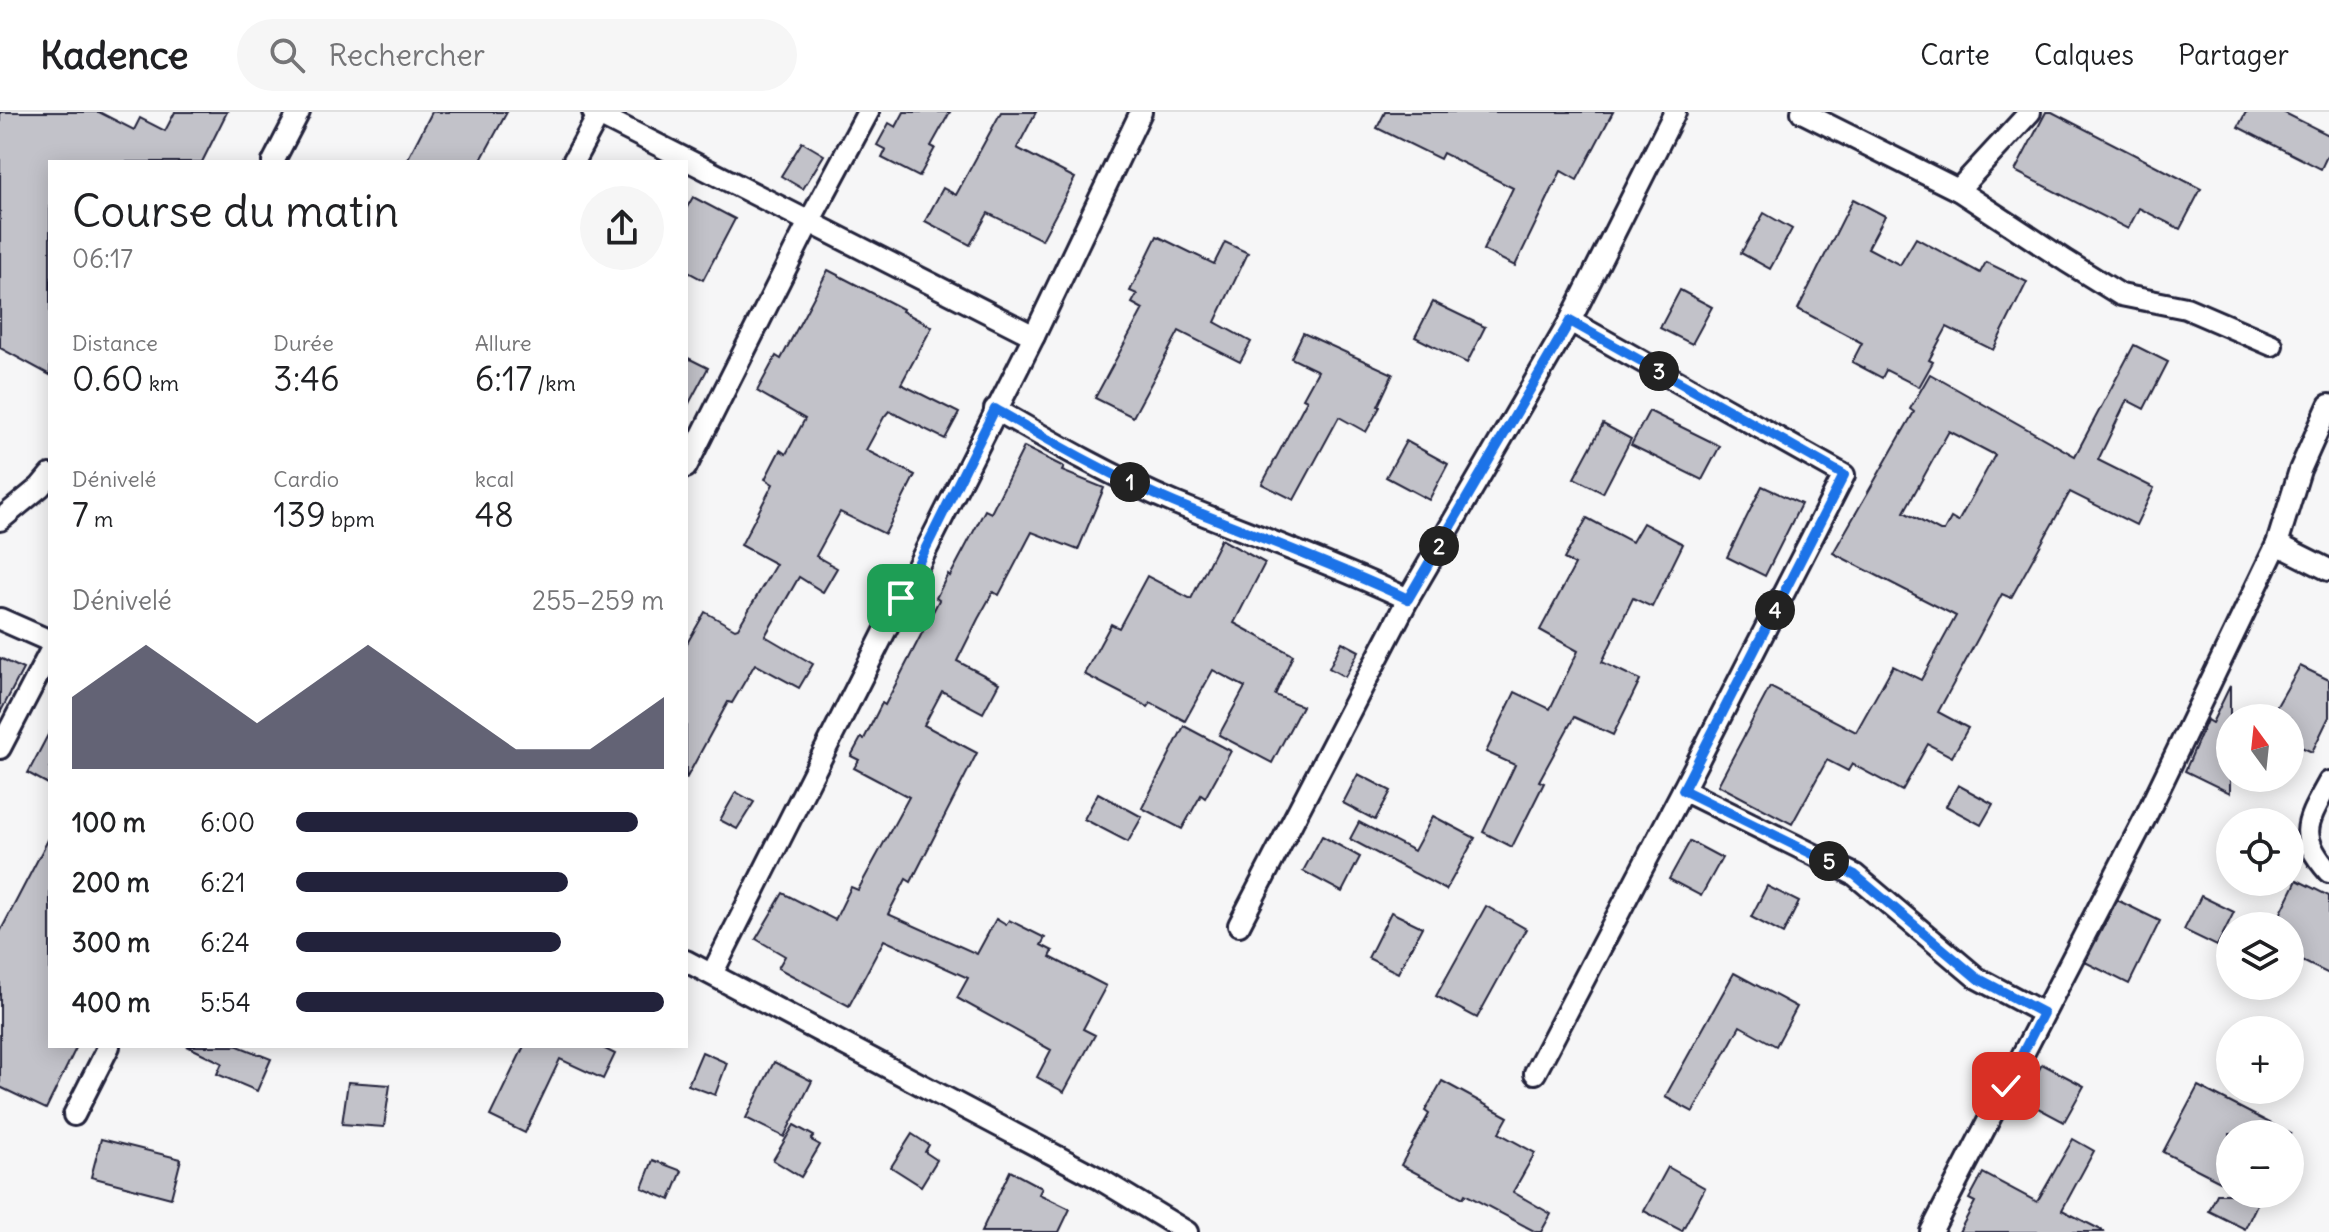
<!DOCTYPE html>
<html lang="fr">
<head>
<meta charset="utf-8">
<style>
  body { margin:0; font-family:Delius,sans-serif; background:#f6f6f6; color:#202124; height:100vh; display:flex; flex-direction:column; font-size:30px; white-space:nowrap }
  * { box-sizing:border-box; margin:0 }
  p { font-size:26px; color:#757577 }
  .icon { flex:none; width:44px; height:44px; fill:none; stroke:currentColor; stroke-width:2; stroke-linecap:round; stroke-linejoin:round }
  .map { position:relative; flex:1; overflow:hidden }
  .details { position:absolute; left:48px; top:48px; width:640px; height:888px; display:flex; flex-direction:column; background:#fff; border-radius:0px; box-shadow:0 4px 20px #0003 }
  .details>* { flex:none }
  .needle { width:52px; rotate:345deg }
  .tools { position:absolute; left:2216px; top:592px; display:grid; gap:16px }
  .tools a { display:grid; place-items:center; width:88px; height:88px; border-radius:50%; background:#fff; box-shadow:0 4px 20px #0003; font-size:40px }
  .pin { position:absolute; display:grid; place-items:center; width:68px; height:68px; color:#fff; margin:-34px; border-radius:16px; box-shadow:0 4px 12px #0006 }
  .km { position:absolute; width:40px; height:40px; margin:-20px; border-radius:50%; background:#222; color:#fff; font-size:22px; line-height:40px; text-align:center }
  .round { display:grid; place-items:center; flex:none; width:84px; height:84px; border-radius:42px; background:#f6f6f6 }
  .head { display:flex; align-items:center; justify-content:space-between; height:136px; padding:0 24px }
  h1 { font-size:44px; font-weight:600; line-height:60px }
  .figures { display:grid; grid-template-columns:repeat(3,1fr); gap:12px; height:136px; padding:8px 24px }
  .figures div { display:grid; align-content:center }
  .figures b { font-size:34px; font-weight:600 }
  .figures small { font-size:22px; font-weight:400 }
  .figures p { font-size:22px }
  .chart { height:224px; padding:16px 24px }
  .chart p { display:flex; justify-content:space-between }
  .chart svg { width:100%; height:144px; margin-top:8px; fill:#22223b; opacity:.7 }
  ul { padding:0 24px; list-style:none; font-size:26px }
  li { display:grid; grid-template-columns:128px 96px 1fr; align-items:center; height:60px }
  li i { height:20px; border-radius:10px; background:#22223b }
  header { display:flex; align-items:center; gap:48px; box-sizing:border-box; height:112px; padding:0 40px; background:#fff; border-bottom:2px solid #e0e0e0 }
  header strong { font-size:38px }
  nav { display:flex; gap:44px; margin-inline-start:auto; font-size:28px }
  .search { width:560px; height:72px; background:#f6f6f6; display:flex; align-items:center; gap:20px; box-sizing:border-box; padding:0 28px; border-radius:44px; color:#757577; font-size:30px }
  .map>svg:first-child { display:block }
</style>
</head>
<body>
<header>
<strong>Kadence</strong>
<div class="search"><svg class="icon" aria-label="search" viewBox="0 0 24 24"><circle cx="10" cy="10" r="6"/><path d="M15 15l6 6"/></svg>Rechercher</div>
<nav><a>Carte</a><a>Calques</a><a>Partager</a></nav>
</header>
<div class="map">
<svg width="2329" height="1120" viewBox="0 0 2329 1120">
  <rect width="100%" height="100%" fill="#f6f6f7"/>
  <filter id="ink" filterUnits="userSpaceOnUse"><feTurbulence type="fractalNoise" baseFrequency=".0125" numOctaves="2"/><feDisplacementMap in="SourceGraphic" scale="16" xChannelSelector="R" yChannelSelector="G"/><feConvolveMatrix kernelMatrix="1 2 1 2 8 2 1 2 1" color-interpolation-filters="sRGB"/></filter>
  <g filter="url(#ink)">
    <g fill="#c2c2c9" stroke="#22223b" stroke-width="2" fill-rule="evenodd">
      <polygon points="0,0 99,0 134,18 140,6 165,19 175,0 227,0 202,50 50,50 50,263 0,236"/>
      <polygon points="432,0 507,0 480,50 406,50"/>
      <polygon points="904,0 950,0 931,34 935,36 919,65 882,46 886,38 877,33 889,11 896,15"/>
      <polygon points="1001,0 1036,0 1017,36 1075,66 1042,128 988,101 970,133 925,109 943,76 956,83"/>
      <polygon points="1385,0 1613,0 1577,68 1561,59 1515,154 1483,138 1513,76 1443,41 1440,47 1377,16"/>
      <polygon points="2046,0 2052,0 2201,77 2180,117 2139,96 2128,117 2015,59"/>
      <polygon points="2246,0 2283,0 2329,23 2329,40 2321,57 2238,15"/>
      <polygon points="802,30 824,43 803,77 781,64"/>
      <polygon points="693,85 735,107 703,168 686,159 686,97"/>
      <polygon points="1853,87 1885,104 1868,136 1900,153 1916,126 1980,161 1986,150 2027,170 1993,238 1947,215 1929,248 1933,250 1919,275 1886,258 1882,266 1852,250 1862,231 1798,197"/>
      <polygon points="1764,101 1792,117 1770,157 1741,141"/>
      <polygon points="1157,124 1214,152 1225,130 1248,141 1215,210 1251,230 1240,250 1179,219 1133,305 1095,286 1143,197 1132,191 1137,182 1130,179"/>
      <polygon points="828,158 903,197 902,199 932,215 901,272 959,301 945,327 889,299 884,305 866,338 915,363 885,422 840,400 816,444 837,456 823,480 799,465 765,524 813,552 799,576 755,552 732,591 728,590 686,667 686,533 705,500 735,517 738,516 776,452 741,433 773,372 765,367 780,338 786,342 805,307 757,279 776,244 781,247"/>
      <polygon points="1680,178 1712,195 1692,232 1660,216"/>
      <polygon points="1433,190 1485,215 1467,251 1415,225"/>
      <polygon points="1303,221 1393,262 1378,294 1380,295 1366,320 1339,305 1294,388 1262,372 1307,288 1303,286 1318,259 1291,246"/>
      <path d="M2134 233 2168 250 2144 297 2127 288 2098 348 2154 376 2136 413 2070 380 2011 486 2002 482 1938 600 1968 616 1952 645 1928 632 1902 679 1852 652 1848 659 1827 648 1792 712 1718 673 1770 575 1856 620 1893 554 1921 568 1956 504 1833 441 1914 300 1910 297 1930 262 2075 344ZM1949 319 1995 343 1958 410 1951 406 1944 419H1940L1904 400Z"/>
      <polygon points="686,245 708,256 686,297"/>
      <polygon points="1649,299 1720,334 1702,368 1631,333"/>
      <polygon points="1603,312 1631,327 1603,381 1574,366"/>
      <polygon points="1406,329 1448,352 1429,388 1386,365"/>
      <polygon points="1024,335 1064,355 1062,359 1104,376 1078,438 1032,420 999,483 993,480 978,507 957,549 999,571 983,601 942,579 924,613 977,641 911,770 906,767 888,802 977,842 996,807 1006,813 1009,808 1045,826 1041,833 1053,839 1050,845 1106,874 1083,917 1095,923 1064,980 1037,965 1051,938 957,886 968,866 884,828 849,894 778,856 785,844 756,827 783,781 835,808 851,775 858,778 909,685 854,656 859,648 851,644 861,626 864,627 882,591 885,593 939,488 936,486 948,462 950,464 985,398 991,401"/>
      <polygon points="1762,374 1801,392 1765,464 1727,445"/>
      <polygon points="1587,406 1632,430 1643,411 1683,432 1652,495 1633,486 1602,550 1640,568 1613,623 1574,605 1539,669 1544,671 1512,735 1483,720 1515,653 1486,640 1515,580 1550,597 1578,539 1540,518 1575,453 1564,447"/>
      <polygon points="1221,427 1265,451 1234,511 1293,543 1275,583 1302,594 1272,651 1219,623 1245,575 1213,558 1185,609 1151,591 1148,595 1084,562 1111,512 1119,516 1147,464 1191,487"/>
      <polygon points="1342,530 1359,539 1345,565 1329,556"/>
      <polygon points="0,546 23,557 0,601"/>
      <polygon points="2300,554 2329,568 2329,605 2312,640 2290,630 2290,606 2270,606"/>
      <polygon points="2230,574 2230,681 2185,659 2207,608 2212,611"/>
      <polygon points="1184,614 1231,639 1205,686 1201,683 1182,717 1142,696"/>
      <polygon points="50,619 50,673 28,661"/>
      <polygon points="1358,662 1391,679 1375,708 1343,691"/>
      <polygon points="1958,673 1993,692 1981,713 1946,694"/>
      <polygon points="736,680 754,690 737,717 720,708"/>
      <polygon points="1098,681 1142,705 1128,730 1084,707"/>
      <polygon points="1433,704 1475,726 1446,778 1350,727 1359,710 1414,739"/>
      <polygon points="50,724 50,934 77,934 46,997 0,975 0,820"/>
      <polygon points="1322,724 1360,745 1342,780 1303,759"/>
      <polygon points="1690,729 1722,746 1701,784 1669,767"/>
      <polygon points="2297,768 2329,784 2329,862 2290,843 2290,814 2275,813"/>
      <polygon points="1767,774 1799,790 1783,822 1751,805"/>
      <polygon points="2201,784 2234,800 2217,834 2184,818"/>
      <polygon points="2117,788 2160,809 2129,872 2085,850"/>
      <polygon points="1486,794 1526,817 1477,906 1436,884"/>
      <polygon points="1391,800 1422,815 1398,861 1368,846"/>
      <polygon points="1734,861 1797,895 1776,934 1740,914 1693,1000 1665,985"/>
      <polygon points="187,934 238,934 271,947 257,979 217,962 222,951"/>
      <polygon points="524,934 599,934 615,942 603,967 560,947 525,1021 490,1004"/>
      <polygon points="702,940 727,951 715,983 688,973"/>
      <polygon points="774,950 812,969 784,1025 746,1006"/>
      <polygon points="2042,952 2084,974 2064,1010 2023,988"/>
      <polygon points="1442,969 1508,1005 1499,1021 1535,1041 1513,1080 1551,1102 1541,1120 1536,1120 1465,1082 1463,1086 1401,1053 1429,1002 1425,999"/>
      <polygon points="348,970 390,973 384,1015 342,1012"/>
      <polygon points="2198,974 2291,1022 2230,1022 2230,1074 2163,1040"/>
      <polygon points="794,1013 814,1024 811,1028 820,1033 801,1065 773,1048"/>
      <polygon points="912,1022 929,1033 925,1040 937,1048 921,1074 891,1055"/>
      <polygon points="101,1027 181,1047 171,1086 91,1065"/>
      <polygon points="2073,1027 2094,1039 2062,1098 2105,1120 1959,1120 1975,1090 1969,1087 1983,1061 2037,1090"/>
      <polygon points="653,1048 682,1059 670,1088 642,1076"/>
      <polygon points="1668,1055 1705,1076 1682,1119 1644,1099"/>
      <polygon points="1010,1059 1042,1076 1039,1082 1070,1097 1059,1120 981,1120"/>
      <polygon points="2217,1082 2262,1082 2245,1117 2209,1099"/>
    </g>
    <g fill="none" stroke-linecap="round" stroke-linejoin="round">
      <g stroke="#22223b" stroke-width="26">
        <g id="minor">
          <polyline points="593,0 1034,224"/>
          <polyline points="1802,0 1958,78 2066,149 2121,183 2186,196 2272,233"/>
          <polyline points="273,50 299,0"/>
          <polyline points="573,50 600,0"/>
          <polyline points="1958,78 2030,0"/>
          <path d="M995 297C1054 331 1113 365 1175 391 1253 423 1332 451 1408 487"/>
          <polyline points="686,355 809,110 868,0"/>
          <polyline points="0,408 40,375 50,363"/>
          <polyline points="2277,432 2329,458"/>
          <polyline points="0,507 50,529"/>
          <polyline points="0,636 50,540"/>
          <path d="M2329 670C2307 710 2296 723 2329 760"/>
          <polyline points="1683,678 1855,763 1977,866 2043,901"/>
          <polyline points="1239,813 1408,487 1570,209 1675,0"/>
          <polyline points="686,849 1098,1066 1187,1120"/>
          <polyline points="712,862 1034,224 1141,0"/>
          <polyline points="1535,961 1683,678 1844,363 1570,209"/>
          <polyline points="74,1003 109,934"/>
          <polyline points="1931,1120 2145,706 2277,432 2300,358 2329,293"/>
        </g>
      </g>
      <use href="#minor" stroke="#fff" stroke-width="20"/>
    </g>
  </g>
  <g fill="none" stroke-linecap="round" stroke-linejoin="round" filter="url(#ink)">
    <g stroke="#fff" stroke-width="16">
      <path id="route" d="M901 486 995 297C1054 331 1112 365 1175 391 1253 423 1332 451 1408 487L1570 209 1844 363 1683 678 1855 763 1977 866 2043 901 2006 974"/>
    </g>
    <use href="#route" stroke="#1a73e8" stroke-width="10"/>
  </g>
</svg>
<div class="tools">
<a><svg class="needle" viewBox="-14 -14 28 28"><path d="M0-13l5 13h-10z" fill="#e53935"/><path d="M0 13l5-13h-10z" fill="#757577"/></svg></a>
<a><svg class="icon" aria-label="locate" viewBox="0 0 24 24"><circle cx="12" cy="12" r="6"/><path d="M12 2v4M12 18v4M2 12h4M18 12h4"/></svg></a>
<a><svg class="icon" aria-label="layers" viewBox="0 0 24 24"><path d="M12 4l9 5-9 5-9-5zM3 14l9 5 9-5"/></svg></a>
<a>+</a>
<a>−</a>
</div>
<div class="pin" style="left:901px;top:486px;background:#1e9e55"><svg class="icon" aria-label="arrive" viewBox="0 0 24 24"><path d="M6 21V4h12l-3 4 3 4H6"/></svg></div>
<div class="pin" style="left:2006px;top:974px;background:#d93025"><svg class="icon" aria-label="check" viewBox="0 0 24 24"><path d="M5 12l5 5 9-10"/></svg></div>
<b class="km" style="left:1130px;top:370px">1</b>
<b class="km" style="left:1439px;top:434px">2</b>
<b class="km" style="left:1659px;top:259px">3</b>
<b class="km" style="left:1775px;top:498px">4</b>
<b class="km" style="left:1829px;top:749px">5</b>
<section class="details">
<div class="head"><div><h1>Course du matin</h1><p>06:17</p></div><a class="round"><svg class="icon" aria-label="share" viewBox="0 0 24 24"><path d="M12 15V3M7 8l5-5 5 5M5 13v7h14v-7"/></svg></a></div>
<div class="figures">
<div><p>Distance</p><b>0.60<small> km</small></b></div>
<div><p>Durée</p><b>3:46</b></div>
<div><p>Allure</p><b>6:17<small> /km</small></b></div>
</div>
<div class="figures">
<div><p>Dénivelé</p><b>7<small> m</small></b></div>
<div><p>Cardio</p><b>139<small> bpm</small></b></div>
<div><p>kcal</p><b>48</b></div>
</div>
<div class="chart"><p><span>Dénivelé</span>255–259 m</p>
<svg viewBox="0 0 160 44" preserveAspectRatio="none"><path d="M0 44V22L10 14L20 6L30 14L40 22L50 30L60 22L70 14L80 6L90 14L100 22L110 30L120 38L130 38L140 38L150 30L160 22V44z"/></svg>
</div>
<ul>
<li><b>100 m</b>6:00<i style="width:93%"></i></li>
<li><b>200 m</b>6:21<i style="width:74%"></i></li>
<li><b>300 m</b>6:24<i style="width:72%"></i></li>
<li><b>400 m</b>5:54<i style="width:100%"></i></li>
</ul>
</section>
</div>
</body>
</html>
